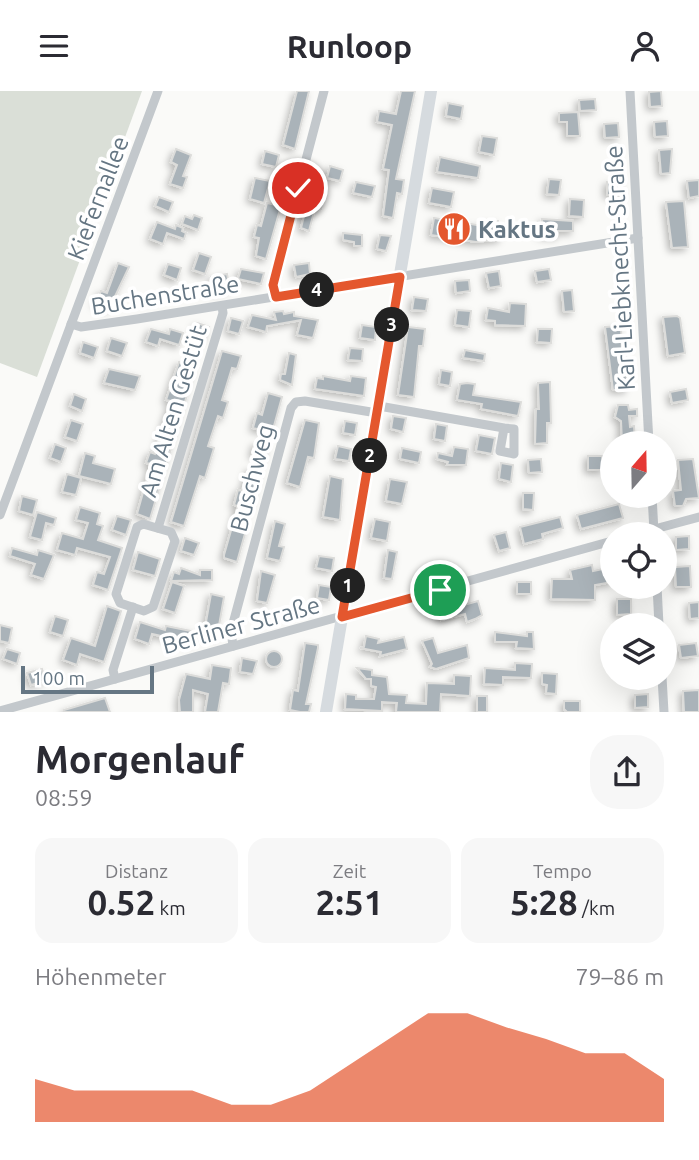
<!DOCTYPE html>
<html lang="de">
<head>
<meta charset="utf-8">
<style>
  body { margin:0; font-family:Ubuntu,sans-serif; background:#f7f7f7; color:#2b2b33; height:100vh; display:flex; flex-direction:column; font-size:26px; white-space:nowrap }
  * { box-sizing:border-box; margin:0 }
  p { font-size:23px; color:#7c7c81 }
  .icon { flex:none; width:38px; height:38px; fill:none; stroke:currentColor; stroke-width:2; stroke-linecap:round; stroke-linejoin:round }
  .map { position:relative; height:621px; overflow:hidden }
  .sheet { display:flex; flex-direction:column; background:#fff; flex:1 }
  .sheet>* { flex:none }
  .needle { width:46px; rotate:20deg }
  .tools { position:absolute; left:600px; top:340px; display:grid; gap:14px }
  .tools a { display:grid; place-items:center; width:77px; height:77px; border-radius:50%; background:#fff; box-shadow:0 7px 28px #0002; font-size:35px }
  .scale { position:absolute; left:21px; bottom:18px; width:133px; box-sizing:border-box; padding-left:7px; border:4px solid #657683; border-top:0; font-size:19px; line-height:24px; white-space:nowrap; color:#657683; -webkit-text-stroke:5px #fff; paint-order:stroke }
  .pin { position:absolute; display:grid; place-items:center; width:60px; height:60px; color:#fff; margin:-30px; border:4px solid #fff; border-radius:50%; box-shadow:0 2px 7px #0007 }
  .km { position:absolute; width:35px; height:35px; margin:-18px; border-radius:50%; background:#222; color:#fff; font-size:19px; line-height:35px; text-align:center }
  .round { display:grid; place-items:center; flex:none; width:74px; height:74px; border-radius:28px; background:#f7f7f7 }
  .overview { display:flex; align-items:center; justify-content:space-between; height:119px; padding:0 35px }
  h1 { font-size:38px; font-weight:700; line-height:52px }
  .figures { display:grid; grid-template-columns:repeat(3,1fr); gap:10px; height:119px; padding:7px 35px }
  .figures div { display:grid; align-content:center; border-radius:18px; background:#f7f7f7; text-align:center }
  .figures b { font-size:35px; font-weight:700 }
  .figures small { font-size:19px; font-weight:400 }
  .figures p { font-size:19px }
  .chart { height:196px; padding:14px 35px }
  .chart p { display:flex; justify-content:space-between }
  .chart svg { width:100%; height:126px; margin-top:7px; fill:#e4572e; opacity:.7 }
  header { display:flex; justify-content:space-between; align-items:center; height:91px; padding:0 35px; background:#fff; font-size:32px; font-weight:700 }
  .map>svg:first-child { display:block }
</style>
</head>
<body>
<header><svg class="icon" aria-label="menu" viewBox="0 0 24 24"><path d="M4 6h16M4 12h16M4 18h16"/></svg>Runloop<svg class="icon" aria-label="person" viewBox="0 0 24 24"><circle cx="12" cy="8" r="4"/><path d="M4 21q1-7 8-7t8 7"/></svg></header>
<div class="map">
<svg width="699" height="621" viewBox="0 0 699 621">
  <defs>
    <filter id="shadow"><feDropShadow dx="-3" dy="3" stdDeviation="3.5" flood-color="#0004"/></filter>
  </defs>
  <rect width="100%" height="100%" fill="#fafaf8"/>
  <polygon fill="#dadfd7" points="0,0 142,0 37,286 0,272"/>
  <g fill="#aab3b9" stroke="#dcdcda" stroke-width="2" filter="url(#shadow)">
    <polygon points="297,0 309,0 295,58 283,54"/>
    <polygon points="401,0 415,0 396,88 404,89 402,103 397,102 393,127 383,125 389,79 383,78 392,34 377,31 379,20 396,23"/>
    <polygon points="661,0 662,15 650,16 649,1"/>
    <polygon points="595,8 596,19 580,20 579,9"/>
    <polygon points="448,12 463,15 461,28 446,25"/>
    <polygon points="578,21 580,45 567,45 567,31 559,31 559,22"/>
    <polygon points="667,30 668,45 655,46 654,31"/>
    <polygon points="618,32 619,46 605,47 604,33"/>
    <polygon points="482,45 497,47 494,64 479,61"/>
    <polygon points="176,58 191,64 183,85 187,86 183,97 170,93 177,74 171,71"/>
    <polygon points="672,58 670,82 661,83 659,59"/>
    <polygon points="265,60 279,64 276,76 262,73"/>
    <polygon points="440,66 480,75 478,87 437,81"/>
    <polygon points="330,75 343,79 340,90 327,87"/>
    <polygon points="255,87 270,90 264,112 250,108"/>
    <polygon points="549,88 561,89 559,104 547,103"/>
    <polygon points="699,89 699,105 689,107 687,90"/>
    <polygon points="356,91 375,95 372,106 353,102"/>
    <polygon points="607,91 623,91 624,104 607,104"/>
    <polygon points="432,97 454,101 451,116 429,112"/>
    <polygon points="310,101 324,105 321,118 315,117 309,140 301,137"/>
    <polygon points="159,106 173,111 169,121 155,115"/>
    <polygon points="570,108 584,109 583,126 569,125"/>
    <polygon points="684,110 688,156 672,157 666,111"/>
    <polygon points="267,112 281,115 266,168 256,165 259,147 254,146 257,134 261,135"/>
    <polygon points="194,124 202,127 198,139 182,133 185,125 192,128"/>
    <polygon points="434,127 483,135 482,132 498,130 501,148 476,151 431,144"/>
    <polygon points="542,128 573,130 573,140 558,140 558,145 541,144"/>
    <polygon points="157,131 175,138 176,134 183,137 182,140 186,142 184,148 167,142 163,153 150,148"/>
    <polygon points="343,142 362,144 362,155 354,155 354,151 343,149"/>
    <polygon points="380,144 391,145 386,160 377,158"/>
    <polygon points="199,162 211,166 205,183 193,179"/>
    <polygon points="118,172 129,176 109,218 96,213 101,200 107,202"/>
    <polygon points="309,172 310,183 296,186 294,174"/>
    <polygon points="168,173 181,177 177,189 164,184"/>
    <polygon points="241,178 264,182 261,193 238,188"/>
    <polygon points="549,178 551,189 537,191 535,180"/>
    <polygon points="499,180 501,195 489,197 486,182"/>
    <polygon points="227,183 230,198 214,201 211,186"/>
    <polygon points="469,189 470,200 456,202 455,190"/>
    <polygon points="572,199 574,220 564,221 562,200"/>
    <polygon points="414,206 428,208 426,220 412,219"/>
    <polygon points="510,212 526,213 525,235 495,234 495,230 486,229 488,217 509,221"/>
    <polygon points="457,219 471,220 469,236 455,234"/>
    <polygon points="283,220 284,223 294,221 294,225 318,229 313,247 297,244 301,229 267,235 266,241 248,236 252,224 276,229 274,221"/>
    <polygon points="677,225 680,227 685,262 668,265 663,226"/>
    <polygon points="231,227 243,230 239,243 228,240"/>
    <polygon points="197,232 209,236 205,248 193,244"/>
    <polygon points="362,234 376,236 375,249 360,247"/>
    <polygon points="621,235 622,260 626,260 627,299 613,299 605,236"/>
    <polygon points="408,236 425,238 423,255 419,255 414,306 398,304"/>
    <polygon points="151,238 169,243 170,238 183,242 179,254 160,248 158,255 146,251"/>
    <polygon points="538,238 552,238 551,252 537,251"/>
    <polygon points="111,247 127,252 122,265 107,260"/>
    <polygon points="83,251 98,256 94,267 80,262"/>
    <polygon points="350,257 363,258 362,270 348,269"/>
    <polygon points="465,259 485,263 484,270 463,267"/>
    <polygon points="222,260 241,265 237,278 232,277 222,309 228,311 223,327 218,325 208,355 214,357 205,387 200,385 184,435 171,431"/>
    <polygon points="289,262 296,264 292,294 280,289 281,283 285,283"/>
    <polygon points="179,271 195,277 150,428 137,423 151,373 146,372 150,361 155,363 171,310 166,309"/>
    <polygon points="109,278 140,285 135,299 104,292"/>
    <polygon points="441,279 452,281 450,295 439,293"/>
    <polygon points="323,285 350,290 351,285 366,287 364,305 315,298 317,287 323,288"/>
    <polygon points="550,291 551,332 547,332 547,352 535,353 536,318 539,318 538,292"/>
    <polygon points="467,292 475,293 473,304 521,311 518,325 481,318 482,313 457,309 460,293"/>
    <polygon points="686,298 688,309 672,312 670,301"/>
    <polygon points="268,302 282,306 272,342 253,337 257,322 262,324"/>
    <polygon points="74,303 86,308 82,320 70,315"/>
    <polygon points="618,314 628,314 629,319 637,318 637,325 629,325 630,336 634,335 635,350 622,350 621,330 615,326"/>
    <polygon points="393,325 406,327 403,341 391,338"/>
    <polygon points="71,329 83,333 77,350 65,346"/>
    <polygon points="305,329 319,332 314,367 308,366 300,396 287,392"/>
    <polygon points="345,330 357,332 355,344 343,342"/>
    <polygon points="436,333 447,335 445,350 434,348"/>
    <polygon points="479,344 495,347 492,363 476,360"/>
    <polygon points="255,352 269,356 265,367 252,364"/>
    <polygon points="55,353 66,357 61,371 50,367"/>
    <polygon points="338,355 351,358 349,370 335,368"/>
    <polygon points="454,356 468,358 466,374 447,374 448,371 437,368 438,362 452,365"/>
    <polygon points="402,357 421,361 419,372 400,368"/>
    <polygon points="85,362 95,365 93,372 115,378 111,393 79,385"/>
    <polygon points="588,365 602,365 603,379 588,379"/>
    <polygon points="541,368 542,381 529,382 528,369"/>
    <polygon points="693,368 699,407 686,408 683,415 675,415 673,400 681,399 678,369"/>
    <polygon points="501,372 513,374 511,391 499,388"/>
    <polygon points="249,377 262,381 251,418 244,417 240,430 248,432 237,471 224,467 224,464 238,415 234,414 238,399 242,400"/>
    <polygon points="67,383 81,387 76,404 62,401"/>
    <polygon points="330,385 343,388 340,429 323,426"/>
    <polygon points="390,388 407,391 402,413 386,410"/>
    <polygon points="523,402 534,402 533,419 523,418"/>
    <polygon points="22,405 37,409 33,424 19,420"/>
    <polygon points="619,413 623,427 581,438 577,424"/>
    <polygon points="80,416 100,422 97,433 103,435 98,449 122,457 108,499 93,494 97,481 104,483 110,466 77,457 75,464 57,459 62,442 83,448 88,432 76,429"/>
    <polygon points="37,421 56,427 54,434 46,432 42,449 30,446"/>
    <polygon points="117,425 131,429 126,444 112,439"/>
    <polygon points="560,426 563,437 542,443 543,448 524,453 520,436"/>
    <polygon points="375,428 390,431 387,450 371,447"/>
    <polygon points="275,430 285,433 279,455 284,456 280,470 267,467"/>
    <polygon points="506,441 510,457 499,460 494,444"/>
    <polygon points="689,445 689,458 676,459 676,446"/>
    <polygon points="185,447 199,452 194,464 181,460"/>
    <polygon points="12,457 37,464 38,459 54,464 44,488 31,484 35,473 10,465"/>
    <polygon points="388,459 397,461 392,488 384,487"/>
    <polygon points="138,461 160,468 155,485 133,479"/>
    <polygon points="319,465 334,467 332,480 316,477"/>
    <polygon points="592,474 593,480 612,476 612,491 595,494 595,509 551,508 552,488 572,488 570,479"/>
    <polygon points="690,475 691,496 676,496 675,476"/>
    <polygon points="181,477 200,484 200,479 212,479 212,489 171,490 174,481 179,483"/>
    <polygon points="261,480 275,484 267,512 257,510"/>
    <polygon points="172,491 184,495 175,522 163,518"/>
    <rect x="517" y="491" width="14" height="12"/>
    <polygon points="319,494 331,496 329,509 317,507"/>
    <polygon points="211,503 224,506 217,546 204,542"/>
    <polygon points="617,508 631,508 631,523 617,524"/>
    <polygon points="478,510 482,524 475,528 467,531 465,523 441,529 437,515 452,512 453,517"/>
    <polygon points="699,511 699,527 690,528 689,512"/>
    <polygon points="107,515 121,520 104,571 80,563 77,574 63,569 71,547 95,555"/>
    <polygon points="55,525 68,529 63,545 50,541"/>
    <polygon points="140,531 165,539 166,535 196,541 193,552 152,543 149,553 135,548"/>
    <polygon points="0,534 12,537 9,552 0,550"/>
    <polygon points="495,541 527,545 527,541 533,541 534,558 516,557 517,551 495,551"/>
    <polygon points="366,545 379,548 378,552 404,546 407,558 380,565 381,561 360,557 364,556"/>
    <polygon points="433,547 438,562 467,554 469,567 436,578 430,576 432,573 422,550"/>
    <polygon points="305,552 318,554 318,557 306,613 311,613 309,621 300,621 290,619 293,599 298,600"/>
    <polygon points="696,552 698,565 681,567 679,554"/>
    <polygon points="7,558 20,562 17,573 3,568"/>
    <circle cx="274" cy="568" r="8"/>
    <polygon points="242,567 257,570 253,583 240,581"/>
    <polygon points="515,572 532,573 531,587 503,586 503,594 484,593 485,577 515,579"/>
    <polygon points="212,574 231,577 229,593 223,592 218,621 205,621 208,603 193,599 193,621 180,621 179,609 186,583 210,588"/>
    <polygon points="357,577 372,579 372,584 387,586 389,603 407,604 406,612 426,613 427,592 454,593 454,584 471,585 470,605 441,603 440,621 396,621 397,612 382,611 382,620 345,618 346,603 356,604 356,608 374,608 376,596 371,595 371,588 366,588"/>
    <polygon points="42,578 45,590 31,594 27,582"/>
    <polygon points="542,582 557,583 556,603 546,602 547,594 542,593"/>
    <polygon points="699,599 699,621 684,621 683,600"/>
    <polygon points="648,603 648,616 635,617 635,604"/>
    <rect x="477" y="605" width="10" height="16"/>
    <polygon points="105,607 110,621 64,621 64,619"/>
    <polygon points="564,610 580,610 580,621 567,621 564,618"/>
  </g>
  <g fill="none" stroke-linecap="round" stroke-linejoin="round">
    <g stroke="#c3c8cc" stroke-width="9">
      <polyline points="630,0 649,352"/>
      <polyline points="276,206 273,194 324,0"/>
      <polyline points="71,233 81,236 137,228 638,147"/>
      <polyline points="379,315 504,337 500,360 514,363 514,338 504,337"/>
      <polyline points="652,404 654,441"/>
      <polyline points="0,424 158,0"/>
      <polygon points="143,433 171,441 175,450 153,516 144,520 120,512 116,503 137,436"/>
      <polyline points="158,437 223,222 222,215"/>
      <polyline points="636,443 699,426"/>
      <polyline points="657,495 659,534"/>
      <polyline points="233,555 231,540 291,317 296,311 305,310 377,322"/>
      <polyline points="662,586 664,621"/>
      <polyline points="115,588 113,579 133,516"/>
      <polyline points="0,620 612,450"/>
    </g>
    <polyline stroke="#d6dbdf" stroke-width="12" points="326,621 431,0"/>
  </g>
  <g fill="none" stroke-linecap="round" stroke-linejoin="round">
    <g stroke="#fff" stroke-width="14">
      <polyline id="route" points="298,97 273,194 276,206 400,186 342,526 440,499"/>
    </g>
    <use href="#route" stroke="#e4572e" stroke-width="9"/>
  </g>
  <defs>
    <g id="restaurant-disc" transform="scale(1.75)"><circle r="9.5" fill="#e4572e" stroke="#fff"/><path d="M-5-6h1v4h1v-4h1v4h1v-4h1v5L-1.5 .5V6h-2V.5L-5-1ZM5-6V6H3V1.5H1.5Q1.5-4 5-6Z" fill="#fff"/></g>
  </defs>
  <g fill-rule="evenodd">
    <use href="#restaurant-disc" x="454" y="138"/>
  </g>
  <g text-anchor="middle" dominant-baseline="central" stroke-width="7" stroke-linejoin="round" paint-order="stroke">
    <g font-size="24" fill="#657683" stroke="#fff">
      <text transform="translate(98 107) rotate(-69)">Kiefernallee</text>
      <text transform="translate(620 177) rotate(-93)">Karl-Liebknecht-Straße</text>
      <text transform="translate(165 204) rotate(-9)">Buchenstraße</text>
      <text transform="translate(173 320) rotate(-73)">Am Alten Gestüt</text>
      <text transform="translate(252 387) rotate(-75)">Buschweg</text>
      <text transform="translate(241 534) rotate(-15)">Berliner Straße</text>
    </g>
    <g font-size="24" font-weight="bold" fill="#657683" stroke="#fff" text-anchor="start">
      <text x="478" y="138">Kaktus</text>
    </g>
  </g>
</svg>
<div class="tools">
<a><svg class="needle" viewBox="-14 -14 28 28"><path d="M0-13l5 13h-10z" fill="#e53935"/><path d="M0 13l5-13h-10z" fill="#7c7c81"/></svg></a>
<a><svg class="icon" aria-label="locate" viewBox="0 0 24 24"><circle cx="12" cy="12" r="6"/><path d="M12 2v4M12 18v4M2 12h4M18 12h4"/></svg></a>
<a><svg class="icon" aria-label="layers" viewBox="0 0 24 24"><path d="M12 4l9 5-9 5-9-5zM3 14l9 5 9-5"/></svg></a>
</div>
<div class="scale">100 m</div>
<div class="pin" style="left:440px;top:499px;background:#1e9e55"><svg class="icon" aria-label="arrive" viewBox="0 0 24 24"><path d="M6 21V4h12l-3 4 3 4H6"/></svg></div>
<div class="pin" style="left:298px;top:97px;background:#d93025"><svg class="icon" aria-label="check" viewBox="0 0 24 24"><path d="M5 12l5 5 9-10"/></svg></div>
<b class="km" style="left:348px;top:495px">1</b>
<b class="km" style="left:370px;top:365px">2</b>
<b class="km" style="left:392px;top:234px">3</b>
<b class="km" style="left:317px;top:199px">4</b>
</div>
<section class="sheet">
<div class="overview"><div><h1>Morgenlauf</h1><p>08:59</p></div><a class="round"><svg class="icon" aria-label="share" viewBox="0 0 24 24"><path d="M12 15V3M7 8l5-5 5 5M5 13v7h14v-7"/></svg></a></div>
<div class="figures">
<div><p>Distanz</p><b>0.52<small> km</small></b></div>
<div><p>Zeit</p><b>2:51</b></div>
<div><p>Tempo</p><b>5:28<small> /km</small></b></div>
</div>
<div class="chart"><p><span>Höhenmeter</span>79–86 m</p>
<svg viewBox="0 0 160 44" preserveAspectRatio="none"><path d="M0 44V29L10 33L20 33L30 33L40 33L50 38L60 38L70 33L80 24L90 15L100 6L110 6L120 11L130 15L140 20L150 20L160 29V44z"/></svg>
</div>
</section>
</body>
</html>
